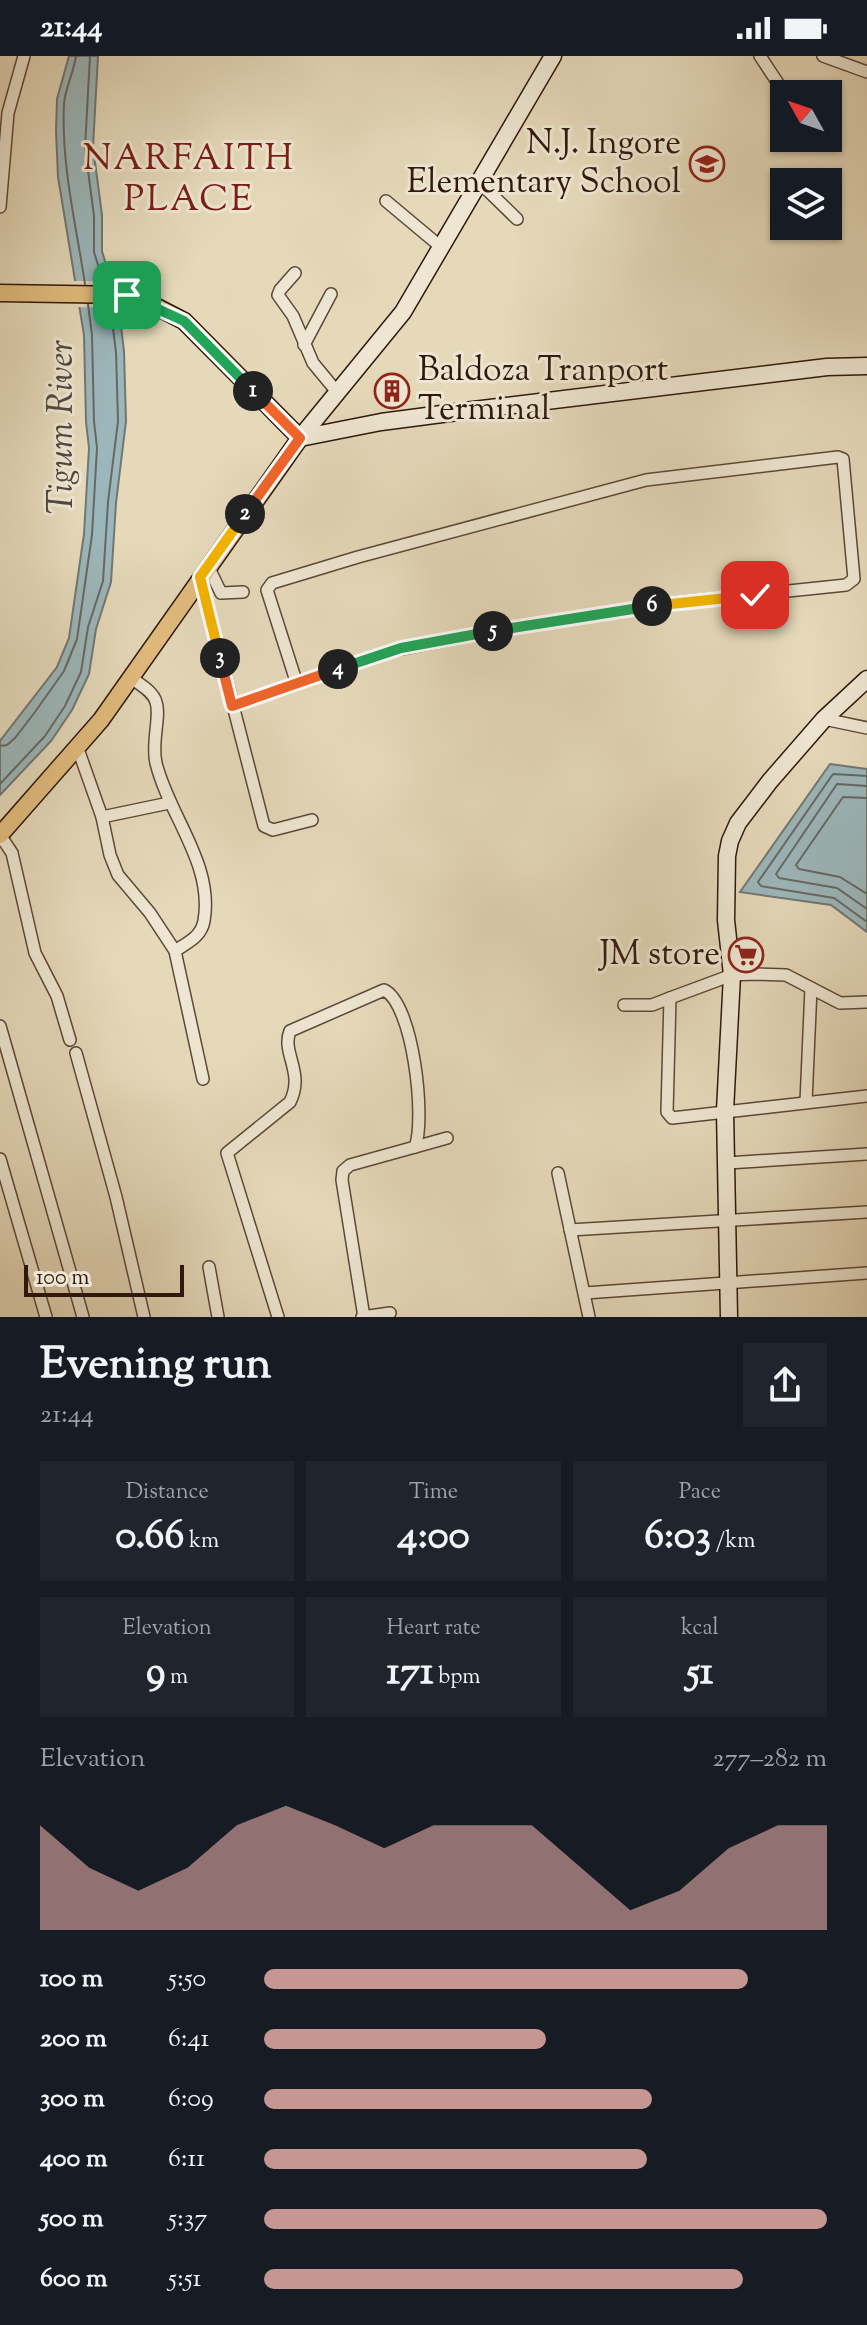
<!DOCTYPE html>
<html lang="en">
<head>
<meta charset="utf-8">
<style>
  body { margin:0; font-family:"Sorts Mill Goudy",serif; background:#20242c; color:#f1f3f6; height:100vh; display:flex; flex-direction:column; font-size:30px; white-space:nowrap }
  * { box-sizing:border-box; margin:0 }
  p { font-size:26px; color:#9ea1a6 }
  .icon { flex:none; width:44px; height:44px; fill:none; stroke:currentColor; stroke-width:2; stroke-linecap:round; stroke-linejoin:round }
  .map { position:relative; height:1261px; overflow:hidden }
  .details { display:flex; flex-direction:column; background:#171b24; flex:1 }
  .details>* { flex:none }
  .needle { width:52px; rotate:310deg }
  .buttons { position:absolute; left:770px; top:24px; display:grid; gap:16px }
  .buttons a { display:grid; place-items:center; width:72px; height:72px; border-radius:0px; background:#171b24; box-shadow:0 2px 6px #0004; font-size:40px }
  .scale { position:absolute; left:24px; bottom:20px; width:160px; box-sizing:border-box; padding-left:8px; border:4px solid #30180d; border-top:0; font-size:22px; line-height:28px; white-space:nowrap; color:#30180d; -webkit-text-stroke:6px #eee6d2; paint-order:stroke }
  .pin { position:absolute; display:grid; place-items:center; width:68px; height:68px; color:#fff; margin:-34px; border-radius:16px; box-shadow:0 4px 12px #0006 }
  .km { position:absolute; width:40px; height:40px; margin:-20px; border-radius:50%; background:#222; color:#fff; font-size:22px; line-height:40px; text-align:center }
  .round { display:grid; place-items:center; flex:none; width:84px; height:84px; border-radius:0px; background:#20242c }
  .overview { display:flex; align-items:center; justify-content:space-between; height:136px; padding:0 40px }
  h1 { font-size:44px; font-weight:700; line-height:60px }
  .metrics { display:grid; grid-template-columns:repeat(3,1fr); gap:12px; height:136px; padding:8px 40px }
  .metrics div { display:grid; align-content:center; border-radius:0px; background:#20242c; text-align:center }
  .metrics b { font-size:40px; font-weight:700 }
  .metrics small { font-size:22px; font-weight:400 }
  .metrics p { font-size:22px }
  .chart { height:224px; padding:16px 40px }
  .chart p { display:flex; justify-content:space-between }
  .chart svg { width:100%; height:144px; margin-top:8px; fill:#c59692; opacity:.7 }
  ul { padding:0 40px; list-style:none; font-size:26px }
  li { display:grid; grid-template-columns:128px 96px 1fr; align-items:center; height:60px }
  li i { height:20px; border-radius:10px; background:#c59692 }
  .status { display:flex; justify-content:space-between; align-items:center; height:56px; padding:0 40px; background:#171b24; direction:ltr }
  .status svg { height:22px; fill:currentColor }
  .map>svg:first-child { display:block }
</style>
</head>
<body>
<div class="status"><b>21:44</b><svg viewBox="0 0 49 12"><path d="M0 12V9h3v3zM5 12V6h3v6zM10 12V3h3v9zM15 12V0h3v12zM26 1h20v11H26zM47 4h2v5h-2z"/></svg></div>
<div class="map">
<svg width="867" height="1261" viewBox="0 0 867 1261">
  <rect width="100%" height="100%" fill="#e5d9ba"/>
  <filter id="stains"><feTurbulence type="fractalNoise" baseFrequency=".0025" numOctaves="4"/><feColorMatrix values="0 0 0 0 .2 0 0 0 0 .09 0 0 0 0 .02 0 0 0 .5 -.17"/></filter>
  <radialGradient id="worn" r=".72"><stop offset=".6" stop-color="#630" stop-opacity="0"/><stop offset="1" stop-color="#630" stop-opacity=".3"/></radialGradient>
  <g fill="#9cb7bb" stroke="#717775" stroke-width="2">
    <polygon points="69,0 98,0 93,91 102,159 102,195 109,219 115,221 124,295 126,365 116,447 111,526 96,573 89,618 72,654 51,685 0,739 0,685 57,611 69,582 84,478 89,392 86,366 84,279 58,121 56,75 57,43"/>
    <polygon points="830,708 867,713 867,876 831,849 740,836"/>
  </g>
  <polygon fill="#e5d9ba" points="72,225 120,225 122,252 76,251"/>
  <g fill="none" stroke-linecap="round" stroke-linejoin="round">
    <g stroke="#666864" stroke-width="2">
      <path d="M76 0C74 16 65 32 64 48 61 109 76 168 85 228"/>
      <polyline points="90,0 85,92 94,160 94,196 102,222 108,229"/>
      <polyline points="0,690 7,689 15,682 35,656 64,615 77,583 92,479 97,392 94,365 92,279 88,248"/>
      <polyline points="867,720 833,718 758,826 761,830 834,842 867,866"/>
      <polyline points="0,728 45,680 65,650 81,616 88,571 103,525 108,446 118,365 116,296 110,249"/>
      <polyline points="867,730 837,728 776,818 779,822 837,832 867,853"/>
      <polyline points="867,742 843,741 796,809 799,813 840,821 867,838"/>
    </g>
    <g stroke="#5d4838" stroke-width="14">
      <g id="street">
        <polyline points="760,0 785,38"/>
        <polyline points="823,0 867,16"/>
        <polyline points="479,126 517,163"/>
        <polyline points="386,145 441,191"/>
        <polyline points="0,151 8,57 24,0"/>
        <polyline points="295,217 280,234 278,239 293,260 313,307 337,336"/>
        <polyline points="304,289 331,238"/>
        <polygon points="838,401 843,403 854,523 846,529 663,548 505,573 392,595 297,628 267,534 272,527 358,501 646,424"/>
        <polyline points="208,510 221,537 243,536"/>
        <polyline points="200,521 264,770 273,774 312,764"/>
        <path d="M130 621C139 628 153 635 156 646 161 660 151 687 156 707 169 760 214 808 204 865 201 881 188 886 175 895"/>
        <polyline points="232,650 297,628"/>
        <polyline points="824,663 867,672"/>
        <polyline points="78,693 102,761 110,799 118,819 150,857 175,895 203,1023"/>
        <polyline points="102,761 169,747"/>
        <polyline points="0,779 12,797 35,897 57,940 70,984"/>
        <polyline points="867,946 840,947 786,919 753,918 732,919 670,942 667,1056 672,1062 867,1040"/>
        <polyline points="624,949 652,949 670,942"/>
        <polyline points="0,970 83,1261"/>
        <polyline points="76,997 116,1141 144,1261"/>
        <polyline points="806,1046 811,932"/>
        <polyline points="415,1091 447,1082"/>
        <polyline points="0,1103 46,1261"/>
        <polyline points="727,1107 867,1098"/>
        <polyline points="558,1117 589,1261"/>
        <polyline points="570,1174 867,1156"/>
        <polyline points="209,1211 218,1261"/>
        <polyline points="585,1237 867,1217"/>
        <path d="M278 1261 227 1097 290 1046C305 1016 281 997 290 975L384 934C413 947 426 1063 415 1091L350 1109 343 1115 342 1124 364 1261"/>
        <polyline points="362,1261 390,1257"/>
      </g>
    </g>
    <g stroke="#30180d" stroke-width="19">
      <g id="secondary">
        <polyline points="300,382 381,366 465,355 827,311 867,310"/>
        <polyline points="300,382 403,256 553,0"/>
        <polyline points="729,1261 725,1055 732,919 726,864 727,800 730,785 738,767 770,725 824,663 867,623"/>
      </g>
    </g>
    <g stroke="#30180d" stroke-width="19">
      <polyline id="primary" points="0,237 127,239 151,248 184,265 300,382 101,664 0,779"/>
    </g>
    <use href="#street" stroke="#eee6d2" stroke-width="11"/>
    <use href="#secondary" stroke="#eee6d2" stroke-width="16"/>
    <use href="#primary" stroke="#e2bc7d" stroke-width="16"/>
  </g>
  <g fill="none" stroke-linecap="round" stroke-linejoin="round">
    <g stroke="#fff" stroke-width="16">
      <polyline id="split-1" points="127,239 184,265 253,335"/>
    </g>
    <g stroke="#fff" stroke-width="16">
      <polyline id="split-2" points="245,458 300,382 253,335"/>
    </g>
    <g stroke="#fff" stroke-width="16">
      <polyline id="split-3" points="220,602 200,521 245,458"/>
    </g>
    <g stroke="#fff" stroke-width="16">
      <polyline id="split-4" points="220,602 232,650 338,613"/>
    </g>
    <g stroke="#fff" stroke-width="16">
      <polyline id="split-5" points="338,613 401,592 493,575"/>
    </g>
    <g stroke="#fff" stroke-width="16">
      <polyline id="split-6" points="493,575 652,550"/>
    </g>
    <g stroke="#fff" stroke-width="16">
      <polyline id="split-7" points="652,550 755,539"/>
    </g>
    <use href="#split-1" stroke="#22a559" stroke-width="10"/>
    <use href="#split-2" stroke="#f0652b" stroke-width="10"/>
    <use href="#split-3" stroke="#f5b400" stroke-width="10"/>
    <use href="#split-4" stroke="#f0652b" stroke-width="10"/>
    <use href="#split-5" stroke="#22a559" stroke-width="10"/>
    <use href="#split-6" stroke="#22a559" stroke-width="10"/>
    <use href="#split-7" stroke="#f5b400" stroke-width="10"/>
  </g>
  <defs>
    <g id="school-ring" transform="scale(1.8)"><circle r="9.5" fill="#eee6d2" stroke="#8f2418" stroke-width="1.5"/><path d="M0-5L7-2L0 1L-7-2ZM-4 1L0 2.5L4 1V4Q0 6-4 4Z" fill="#8f2418"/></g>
    <g id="building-ring" transform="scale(1.8)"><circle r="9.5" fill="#eee6d2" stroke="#8f2418" stroke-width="1.5"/><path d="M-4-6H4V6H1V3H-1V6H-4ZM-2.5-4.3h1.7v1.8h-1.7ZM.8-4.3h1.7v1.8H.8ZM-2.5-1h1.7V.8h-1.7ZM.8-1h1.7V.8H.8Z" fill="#8f2418"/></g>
    <g id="supermarket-ring" transform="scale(1.8)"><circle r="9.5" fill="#eee6d2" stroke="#8f2418" stroke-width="1.5"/><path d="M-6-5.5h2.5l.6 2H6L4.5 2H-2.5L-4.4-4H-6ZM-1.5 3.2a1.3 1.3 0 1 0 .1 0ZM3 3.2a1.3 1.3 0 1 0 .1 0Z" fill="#8f2418"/></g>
  </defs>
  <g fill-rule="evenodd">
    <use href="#school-ring" x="707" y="108"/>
    <use href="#building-ring" x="392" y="335"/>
    <use href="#supermarket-ring" x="746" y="899"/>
  </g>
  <g text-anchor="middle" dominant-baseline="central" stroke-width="6" stroke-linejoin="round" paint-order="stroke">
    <g font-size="34" fill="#30180d" stroke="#eee6d2" text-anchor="end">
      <text x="681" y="88">N.J. Ingore<tspan x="681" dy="39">Elementary School</tspan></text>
      <text x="418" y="315" text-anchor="start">Baldoza Tranport<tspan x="418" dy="39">Terminal</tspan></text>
      <text x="720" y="899">JM store</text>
    </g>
    <g font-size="36" letter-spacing="2" fill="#7a1f14" stroke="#eee6d2">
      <text x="189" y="104">NARFAITH<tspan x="189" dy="41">PLACE</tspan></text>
    </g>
    <g font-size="36" font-style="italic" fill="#504841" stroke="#eee6d2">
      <text transform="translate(63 371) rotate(-90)">Tigum River</text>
    </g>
  </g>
  <rect width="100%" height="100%" filter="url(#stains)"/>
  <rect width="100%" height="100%" fill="url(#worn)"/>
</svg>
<div class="buttons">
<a><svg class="needle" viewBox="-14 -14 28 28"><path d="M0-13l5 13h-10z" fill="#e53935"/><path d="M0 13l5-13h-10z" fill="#9ea1a6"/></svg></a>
<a><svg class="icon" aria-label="layers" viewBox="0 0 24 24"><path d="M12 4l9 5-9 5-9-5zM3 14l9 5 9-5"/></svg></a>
</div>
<div class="scale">100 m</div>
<div class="pin" style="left:127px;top:239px;background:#1e9e55"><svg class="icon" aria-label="arrive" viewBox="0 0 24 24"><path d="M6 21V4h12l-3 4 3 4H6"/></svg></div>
<div class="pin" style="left:755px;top:539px;background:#d93025"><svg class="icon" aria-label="check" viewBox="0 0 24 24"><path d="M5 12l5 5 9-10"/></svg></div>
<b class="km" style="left:253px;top:335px">1</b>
<b class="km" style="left:245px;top:458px">2</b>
<b class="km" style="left:220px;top:602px">3</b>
<b class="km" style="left:338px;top:613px">4</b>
<b class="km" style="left:493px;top:575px">5</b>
<b class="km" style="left:652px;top:550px">6</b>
</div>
<section class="details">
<div class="overview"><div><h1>Evening run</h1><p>21:44</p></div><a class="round"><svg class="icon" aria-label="share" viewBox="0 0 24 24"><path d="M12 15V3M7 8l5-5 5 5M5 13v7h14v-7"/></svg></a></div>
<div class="metrics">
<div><p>Distance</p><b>0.66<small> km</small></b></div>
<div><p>Time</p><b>4:00</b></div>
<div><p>Pace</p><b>6:03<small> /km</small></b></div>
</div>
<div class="metrics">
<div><p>Elevation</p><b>9<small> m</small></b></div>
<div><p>Heart rate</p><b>171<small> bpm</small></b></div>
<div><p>kcal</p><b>51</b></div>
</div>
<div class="chart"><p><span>Elevation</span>277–282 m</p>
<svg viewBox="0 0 160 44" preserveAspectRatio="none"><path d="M0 44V12L10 25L20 32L30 25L40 12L50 6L60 12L70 19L80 12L90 12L100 12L110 25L120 38L130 32L140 19L150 12L160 12V44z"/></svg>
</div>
<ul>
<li><b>100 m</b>5:50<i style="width:86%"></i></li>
<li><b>200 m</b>6:41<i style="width:50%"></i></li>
<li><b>300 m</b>6:09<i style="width:69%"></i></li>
<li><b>400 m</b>6:11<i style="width:68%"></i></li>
<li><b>500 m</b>5:37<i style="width:100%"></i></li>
<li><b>600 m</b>5:51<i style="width:85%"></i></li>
</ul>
</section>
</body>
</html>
